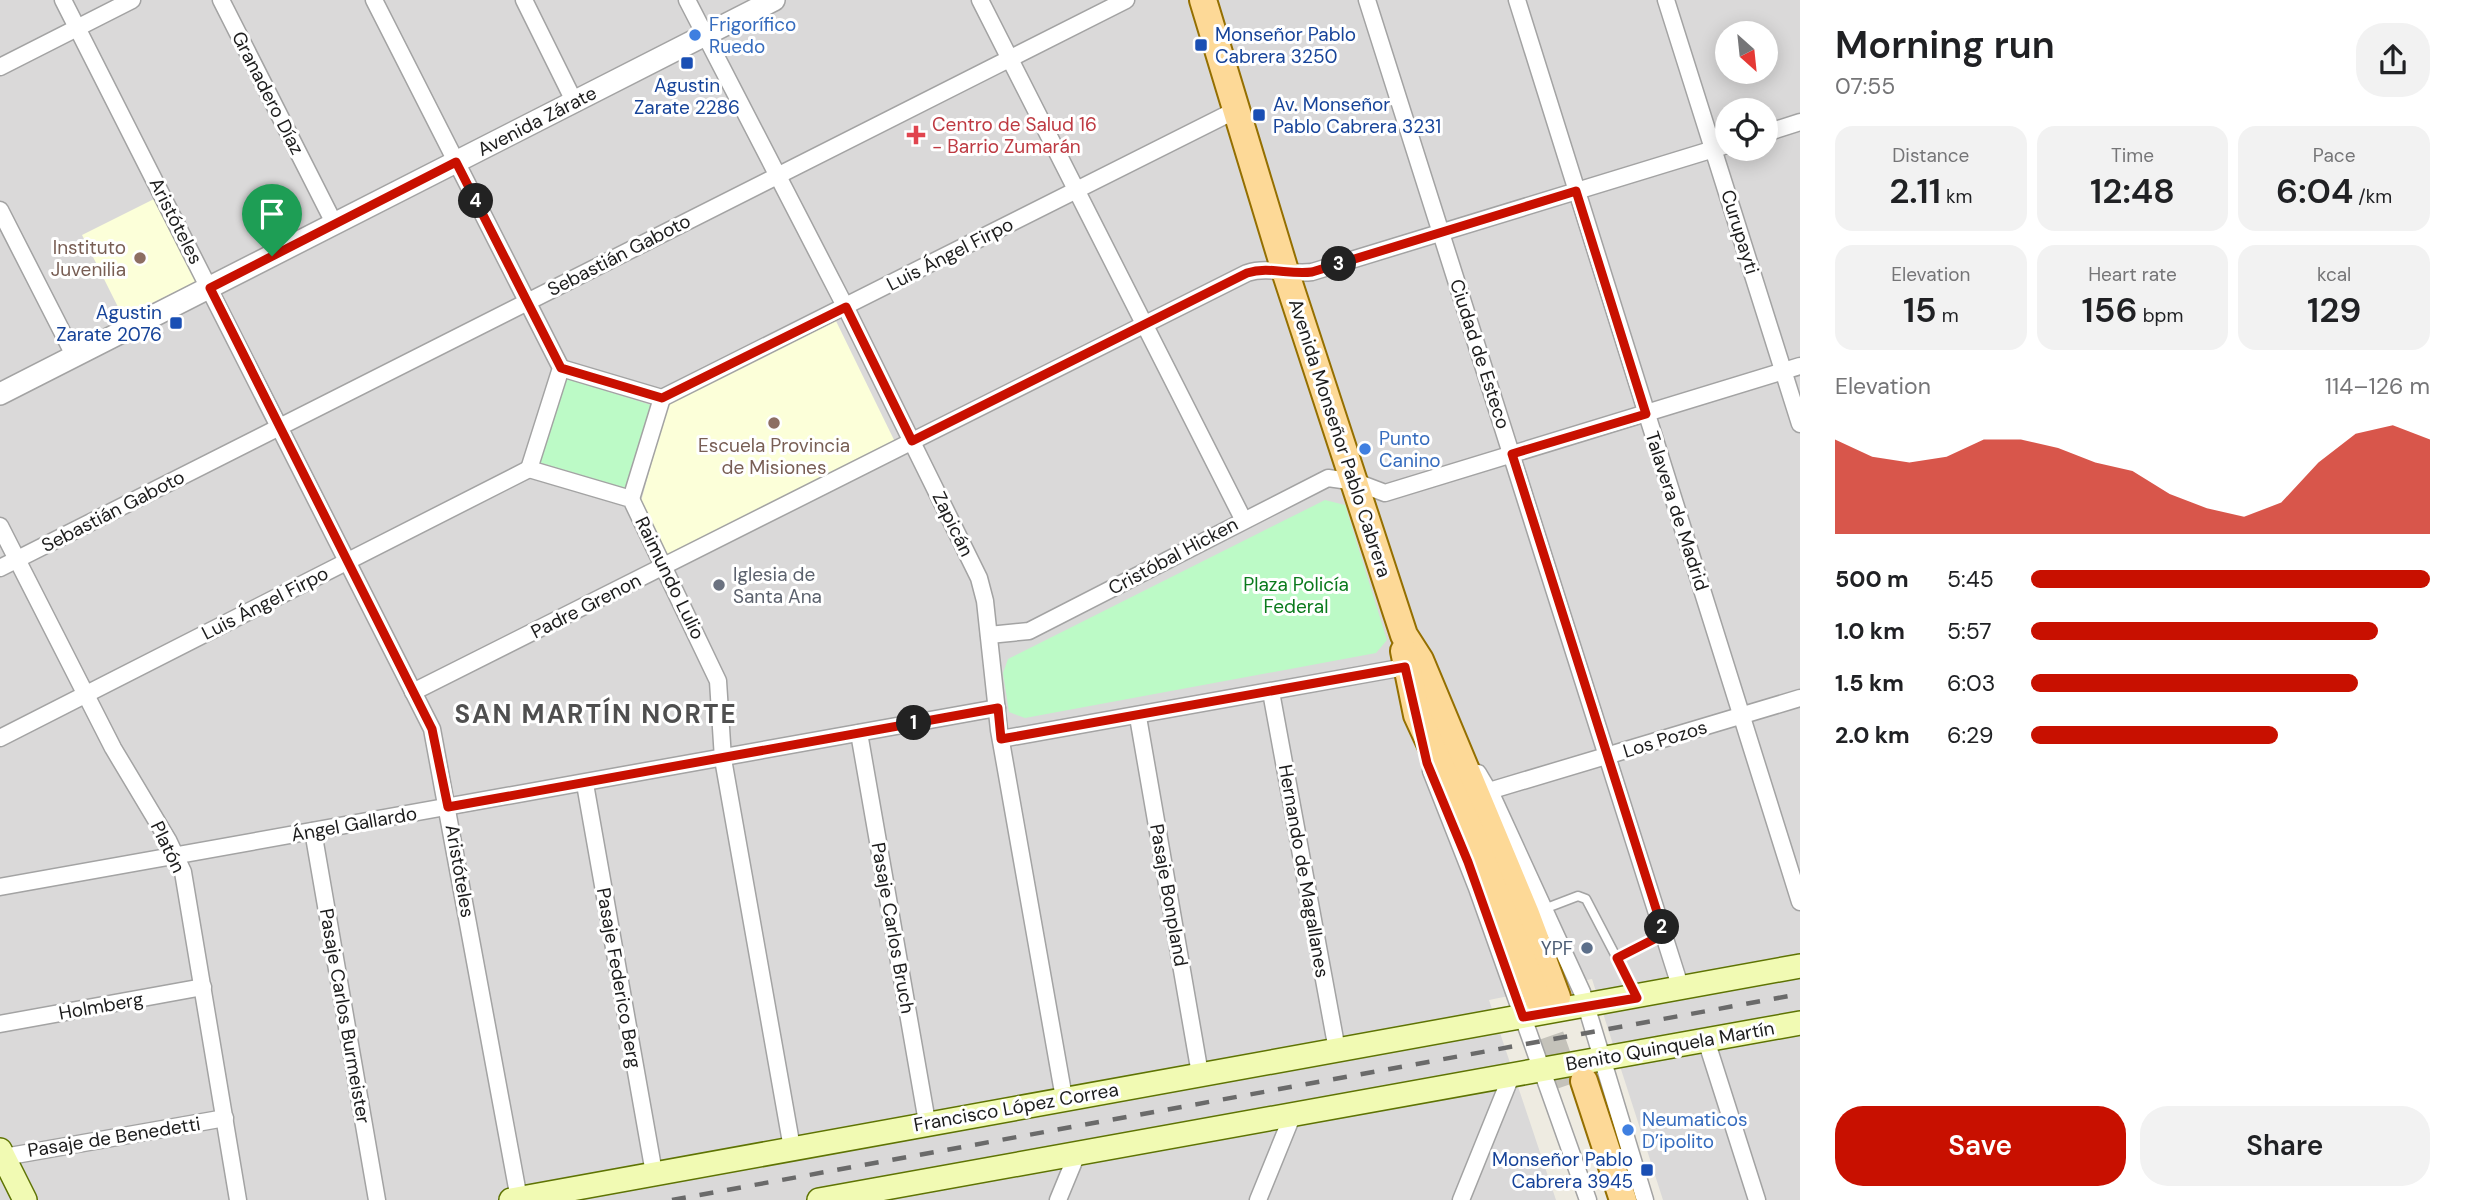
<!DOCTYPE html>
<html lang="en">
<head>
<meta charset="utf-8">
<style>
  body { margin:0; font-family:"DM Sans",sans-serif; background:#f2f2f2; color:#202124; height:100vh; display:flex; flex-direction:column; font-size:26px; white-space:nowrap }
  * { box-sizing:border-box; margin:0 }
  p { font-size:23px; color:#757577 }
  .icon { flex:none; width:38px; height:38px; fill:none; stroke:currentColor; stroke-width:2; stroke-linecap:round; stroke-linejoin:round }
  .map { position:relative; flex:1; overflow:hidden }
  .drawer { display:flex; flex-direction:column; background:#fff; width:665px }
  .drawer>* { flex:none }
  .needle { width:46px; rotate:153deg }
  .buttons { position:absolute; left:1715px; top:21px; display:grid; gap:14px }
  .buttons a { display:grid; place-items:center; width:63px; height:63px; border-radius:50%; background:#fff; box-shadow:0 4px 18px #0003; font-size:35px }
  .pin { position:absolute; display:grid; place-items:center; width:60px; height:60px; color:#fff; margin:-72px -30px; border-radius:50% 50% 50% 0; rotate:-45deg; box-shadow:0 0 7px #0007 }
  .pin .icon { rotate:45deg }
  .km { position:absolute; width:35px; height:35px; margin:-18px; border-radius:50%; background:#222; color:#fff; font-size:19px; line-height:35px; text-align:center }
  .round { display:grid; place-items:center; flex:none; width:74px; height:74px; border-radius:28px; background:#f2f2f2 }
  .head { display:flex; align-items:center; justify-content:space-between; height:119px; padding:0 35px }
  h1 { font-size:38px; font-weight:600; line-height:52px }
  .figures { display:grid; grid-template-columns:repeat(3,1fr); gap:10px; height:119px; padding:7px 35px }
  .figures div { display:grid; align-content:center; border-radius:18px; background:#f2f2f2; text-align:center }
  .figures b { font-size:35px; font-weight:600 }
  .figures small { font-size:19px; font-weight:400 }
  .figures p { font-size:19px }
  .chart { height:196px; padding:14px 35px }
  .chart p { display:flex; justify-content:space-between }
  .chart svg { width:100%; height:126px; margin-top:7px; fill:#c81000; opacity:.7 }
  .button { display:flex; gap:14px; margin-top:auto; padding:14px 35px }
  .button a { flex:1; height:80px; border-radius:28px; background:#c81000; color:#fff; font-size:28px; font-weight:600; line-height:80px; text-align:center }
  .button a+a { background:#f2f2f2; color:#202124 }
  ul { padding:0 35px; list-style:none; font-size:23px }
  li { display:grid; grid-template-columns:112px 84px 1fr; align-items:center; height:52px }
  li i { height:18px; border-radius:9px; background:#c81000 }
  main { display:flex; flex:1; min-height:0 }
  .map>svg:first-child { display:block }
</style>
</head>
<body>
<main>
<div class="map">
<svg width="1800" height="1200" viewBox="0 0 1800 1200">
  <rect width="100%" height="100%" fill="#eeebe1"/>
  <path fill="#dad9d9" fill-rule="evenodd" d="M0 0H1800V1200H1663L1592 979 1489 1000 1556 1200H0ZM1727 33H1766V72H1727ZM1727 110H1766V149H1727Z"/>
  <g fill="#fcffd9">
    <polygon points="156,198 197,281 123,317 82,235"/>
    <polygon points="835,319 896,444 669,559 640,505 668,403"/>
  </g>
  <g fill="#bcfac6">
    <polygon points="564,378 651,405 625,488 538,462"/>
    <polygon points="1325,500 1345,505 1387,640 1376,653 1025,718 1009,712 1003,673 1008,659"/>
  </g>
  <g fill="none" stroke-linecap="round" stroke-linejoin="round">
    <polyline stroke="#c4c2ba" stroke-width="26" stroke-dasharray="26 13" stroke-linecap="butt" points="1538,999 1568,1085"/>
    <g stroke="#a3a3a3" stroke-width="11">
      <g id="service">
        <polyline points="1544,909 1578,896 1586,899 1635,993"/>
        <polyline points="1617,959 1664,934"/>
      </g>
    </g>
    <g stroke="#a3a3a3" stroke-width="19">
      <g id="minor">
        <polyline points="63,0 432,729 519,1199"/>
        <polyline points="221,0 334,223"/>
        <polyline points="374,0 561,368 529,469"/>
        <polyline points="524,0 574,101"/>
        <polyline points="687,0 846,308 979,578 985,601 999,730 1064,1098"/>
        <polyline points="980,0 1243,519"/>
        <polyline points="1367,0 1681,989"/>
        <polyline points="1517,0 1800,902"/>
        <polyline points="1666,0 1800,424"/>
        <polyline points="0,67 132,0"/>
        <polyline points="1766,133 1800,122"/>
        <polyline points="0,210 75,357"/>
        <polyline points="561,368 662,398 1238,109"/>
        <polyline points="529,469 631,499 718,681 723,759 792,1148"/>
        <polyline points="631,499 662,398"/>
        <polyline points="0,526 113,748 168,840 183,872 238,1200"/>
        <polyline points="0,568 1126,0"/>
        <polyline points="989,635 1029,631 1328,478 1356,482 1385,493 1800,366"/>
        <path d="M413 692 1247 273C1269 266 1289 275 1312 272L1727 145"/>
        <polyline points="1271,692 1337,1050"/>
        <polyline points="1138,717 1200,1074"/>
        <polyline points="859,733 927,1122"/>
        <polyline points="0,738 529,469"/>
        <polyline points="1001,739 1405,667"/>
        <polyline points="1431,771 1477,888 1588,1200"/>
        <polyline points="1478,773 1494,800 1582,992 1645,1200"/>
        <polyline points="585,784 654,1173"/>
        <polyline points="1489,791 1800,698"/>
        <polyline points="313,831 377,1200"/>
        <polyline points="0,887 997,708"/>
        <polyline points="0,1024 203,987"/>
        <polyline points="1706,1040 1757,1200"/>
        <polyline points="4,1157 225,1118"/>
        <polyline points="1058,1200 1077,1154"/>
        <polyline points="1258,1200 1293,1114"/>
        <polyline points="1461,1200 1512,1074"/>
      </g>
    </g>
    <g stroke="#a3a3a3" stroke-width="24">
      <polyline id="tertiary" points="0,394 774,0"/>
    </g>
    <g stroke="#5e7303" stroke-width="26">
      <g id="secondary">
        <polyline points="0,1150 25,1200"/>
        <polyline points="511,1200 1800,966"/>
        <polyline points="819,1200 1800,1023"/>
      </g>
    </g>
    <g stroke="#946f00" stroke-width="30">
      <g id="primary">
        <polyline points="1203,0 1286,274 1404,635 1420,660 1526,914 1557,997"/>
        <polyline points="1404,651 1417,715 1470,830 1538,999"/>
        <polyline points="1584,1081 1623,1200"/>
      </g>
    </g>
    <use href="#service" stroke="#fff" stroke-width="8"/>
    <use href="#minor" stroke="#fff" stroke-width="16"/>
    <use href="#tertiary" stroke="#fff" stroke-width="21"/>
    <use href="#secondary" stroke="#f1fab3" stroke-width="23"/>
    <use href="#primary" stroke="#fdd997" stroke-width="26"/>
    <polyline stroke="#6a6a6a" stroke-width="4.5" stroke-dasharray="14 14" stroke-linecap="butt" points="672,1200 1800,994"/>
  </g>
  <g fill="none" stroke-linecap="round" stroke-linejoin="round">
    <g stroke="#fff" stroke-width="14">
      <path id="route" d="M456 162 561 368 662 398 846 307 912 441 1247 273C1269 266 1289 275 1312 272L1576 191 1646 414 1512 454 1664 934 1617 958 1637 998 1523 1017 1468 862 1427 763 1405 667 1001 739 998 708 448 807 432 729 210 288Z"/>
    </g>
    <use href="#route" stroke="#c81000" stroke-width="9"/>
  </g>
  <g fill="#3f7fe0" stroke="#fff" stroke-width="2.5">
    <circle cx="695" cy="35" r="7"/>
    <circle cx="1365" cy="449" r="7"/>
    <circle cx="1628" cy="1130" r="7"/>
  </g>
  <g fill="#1a4fb4" stroke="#fff" stroke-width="2.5">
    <rect x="1194" y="38" width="14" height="14" rx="3.5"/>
    <rect x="680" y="56" width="14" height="14" rx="3.5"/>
    <rect x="1252" y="108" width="14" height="14" rx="3.5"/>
    <rect x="169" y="316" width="14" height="14" rx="3.5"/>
    <rect x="1640" y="1163" width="14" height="14" rx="3.5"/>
  </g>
  <path fill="#e0444e" stroke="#fff" stroke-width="2.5" d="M912.5 124.5h7v7h7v7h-7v7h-7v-7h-7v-7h7z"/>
  <g fill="#8d6e63" stroke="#fff" stroke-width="2.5">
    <circle cx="140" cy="258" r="7"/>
    <circle cx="774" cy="423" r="7"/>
  </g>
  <circle fill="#6b7280" stroke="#fff" stroke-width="2.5" cx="719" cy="585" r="7"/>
  <circle fill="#5c6f8a" stroke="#fff" stroke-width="2.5" cx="1587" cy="948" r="7"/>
  <g text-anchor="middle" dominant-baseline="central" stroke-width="6" stroke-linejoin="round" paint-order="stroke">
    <g font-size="19" fill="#366cbe" stroke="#fff" text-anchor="start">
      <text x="709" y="24">Frigorífico<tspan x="709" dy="22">Ruedo</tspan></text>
      <text x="1379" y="438">Punto<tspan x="1379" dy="22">Canino</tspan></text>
      <text x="1642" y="1119">Neumaticos<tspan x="1642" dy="22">D’ipolito</tspan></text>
    </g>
    <g font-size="19" fill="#164399" stroke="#fff" text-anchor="start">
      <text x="1215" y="34">Monseñor Pablo<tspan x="1215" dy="22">Cabrera 3250</tspan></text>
      <text x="687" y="85" text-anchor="middle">Agustin<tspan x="687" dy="22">Zarate 2286</tspan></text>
      <text x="1273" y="104">Av. Monseñor<tspan x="1273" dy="22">Pablo Cabrera 3231</tspan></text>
      <text x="162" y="312" text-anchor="end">Agustin<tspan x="162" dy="22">Zarate 2076</tspan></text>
      <text x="1633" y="1159" text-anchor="end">Monseñor Pablo<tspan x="1633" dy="22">Cabrera 3945</tspan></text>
    </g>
    <g font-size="19" fill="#1c1c1c" stroke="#fff">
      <text transform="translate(268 93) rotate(63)">Granadero Díaz</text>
      <text transform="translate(537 121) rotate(-27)">Avenida Zárate</text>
      <text transform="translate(176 221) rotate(63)">Aristóteles</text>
      <text transform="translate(1740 232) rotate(73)">Curupayti</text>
      <text transform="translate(950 254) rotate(-27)">Luis Ángel Firpo</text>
      <text transform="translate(619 255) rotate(-27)">Sebastián Gaboto</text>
      <text transform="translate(1480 354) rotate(72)">Ciudad de Esteco</text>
      <text transform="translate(1340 438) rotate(72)">Avenida Monseñor Pablo Cabrera</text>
      <text transform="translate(113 511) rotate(-27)">Sebastián Gaboto</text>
      <text transform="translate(1677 511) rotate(72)">Talavera de Madrid</text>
      <text transform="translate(953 524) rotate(64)">Zapicán</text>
      <text transform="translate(1173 556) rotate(-28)">Cristóbal Hicken</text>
      <text transform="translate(670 578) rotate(64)">Raimundo Lulio</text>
      <text transform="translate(265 603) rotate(-27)">Luis Ángel Firpo</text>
      <text transform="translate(586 606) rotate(-27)">Padre Grenon</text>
      <text transform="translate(1665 739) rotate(-17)">Los Pozos</text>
      <text transform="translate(354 824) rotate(-10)">Ángel Gallardo</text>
      <text transform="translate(168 847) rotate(64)">Platón</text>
      <text transform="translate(460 871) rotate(80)">Aristóteles</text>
      <text transform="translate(1304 871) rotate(80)">Hernando de Magallanes</text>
      <text transform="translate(1169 895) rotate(80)">Pasaje Bonpland</text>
      <text transform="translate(893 928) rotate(80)">Pasaje Carlos Bruch</text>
      <text transform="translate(619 978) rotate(80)">Pasaje Federico Berg</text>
      <text transform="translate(101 1006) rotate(-10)">Holmberg</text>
      <text transform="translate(345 1016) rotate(80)">Pasaje Carlos Burmeister</text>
      <text transform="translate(1670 1046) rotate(-10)">Benito Quinquela Martín</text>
      <text transform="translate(1016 1107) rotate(-10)">Francisco López Correa</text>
      <text transform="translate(114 1137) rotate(-9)">Pasaje de Benedetti</text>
    </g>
    <g font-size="19" fill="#be3a42" stroke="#fff" text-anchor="start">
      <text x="932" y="124">Centro de Salud 16<tspan x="932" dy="22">- Barrio Zumarán</tspan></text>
    </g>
    <g font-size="19" fill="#785e54" stroke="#fff" text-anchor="end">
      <text x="126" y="247">Instituto<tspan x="126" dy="22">Juvenilia</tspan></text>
      <text x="774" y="445" text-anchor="middle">Escuela Provincia<tspan x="774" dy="22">de Misiones</tspan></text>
    </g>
    <g font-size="19" fill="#5b616d" stroke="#fff" text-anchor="start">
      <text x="733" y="574">Iglesia de<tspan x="733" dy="22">Santa Ana</tspan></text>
    </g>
    <g font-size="19" fill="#0a7a1c" stroke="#fff">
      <text x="1296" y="584">Plaza Policía<tspan x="1296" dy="22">Federal</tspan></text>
    </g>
    <g font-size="19" fill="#4e5e75" stroke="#fff" text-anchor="end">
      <text x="1573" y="948">YPF</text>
    </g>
    <g font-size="26" font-weight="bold" letter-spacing="2" fill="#4f4f4f" stroke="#fff">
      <text x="596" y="714">SAN MARTÍN NORTE</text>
    </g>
  </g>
</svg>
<div class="buttons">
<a><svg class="needle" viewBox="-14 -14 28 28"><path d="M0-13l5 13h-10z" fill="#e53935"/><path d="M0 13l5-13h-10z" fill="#757577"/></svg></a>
<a><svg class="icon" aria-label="locate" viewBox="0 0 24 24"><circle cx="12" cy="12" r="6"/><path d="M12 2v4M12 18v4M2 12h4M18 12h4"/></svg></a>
</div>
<div class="pin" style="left:272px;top:256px;background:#1e9e55"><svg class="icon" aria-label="arrive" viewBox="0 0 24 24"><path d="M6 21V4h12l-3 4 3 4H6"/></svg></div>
<b class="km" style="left:914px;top:723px">1</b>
<b class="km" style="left:1662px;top:927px">2</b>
<b class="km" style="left:1339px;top:264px">3</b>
<b class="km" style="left:476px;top:201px">4</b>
</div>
<section class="drawer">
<div class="head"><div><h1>Morning run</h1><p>07:55</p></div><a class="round"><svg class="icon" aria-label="share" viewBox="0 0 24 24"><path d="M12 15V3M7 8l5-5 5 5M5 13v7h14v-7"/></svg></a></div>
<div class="figures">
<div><p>Distance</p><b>2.11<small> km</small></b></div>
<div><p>Time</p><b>12:48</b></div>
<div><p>Pace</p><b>6:04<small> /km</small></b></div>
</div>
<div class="figures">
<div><p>Elevation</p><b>15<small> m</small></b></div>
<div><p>Heart rate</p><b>156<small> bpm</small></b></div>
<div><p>kcal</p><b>129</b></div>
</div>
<div class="chart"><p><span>Elevation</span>114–126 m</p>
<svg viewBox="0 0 160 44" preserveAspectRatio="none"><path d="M0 44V11L10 17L20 19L30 17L40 11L50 11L60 14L70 19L80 22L90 30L100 35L110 38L120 33L130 19L140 9L150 6L160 11V44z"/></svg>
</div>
<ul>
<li><b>500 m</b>5:45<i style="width:100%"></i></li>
<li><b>1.0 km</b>5:57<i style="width:87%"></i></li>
<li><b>1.5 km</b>6:03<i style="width:82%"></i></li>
<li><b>2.0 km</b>6:29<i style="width:62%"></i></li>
</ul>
<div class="button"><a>Save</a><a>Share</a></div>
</section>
</main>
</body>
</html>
